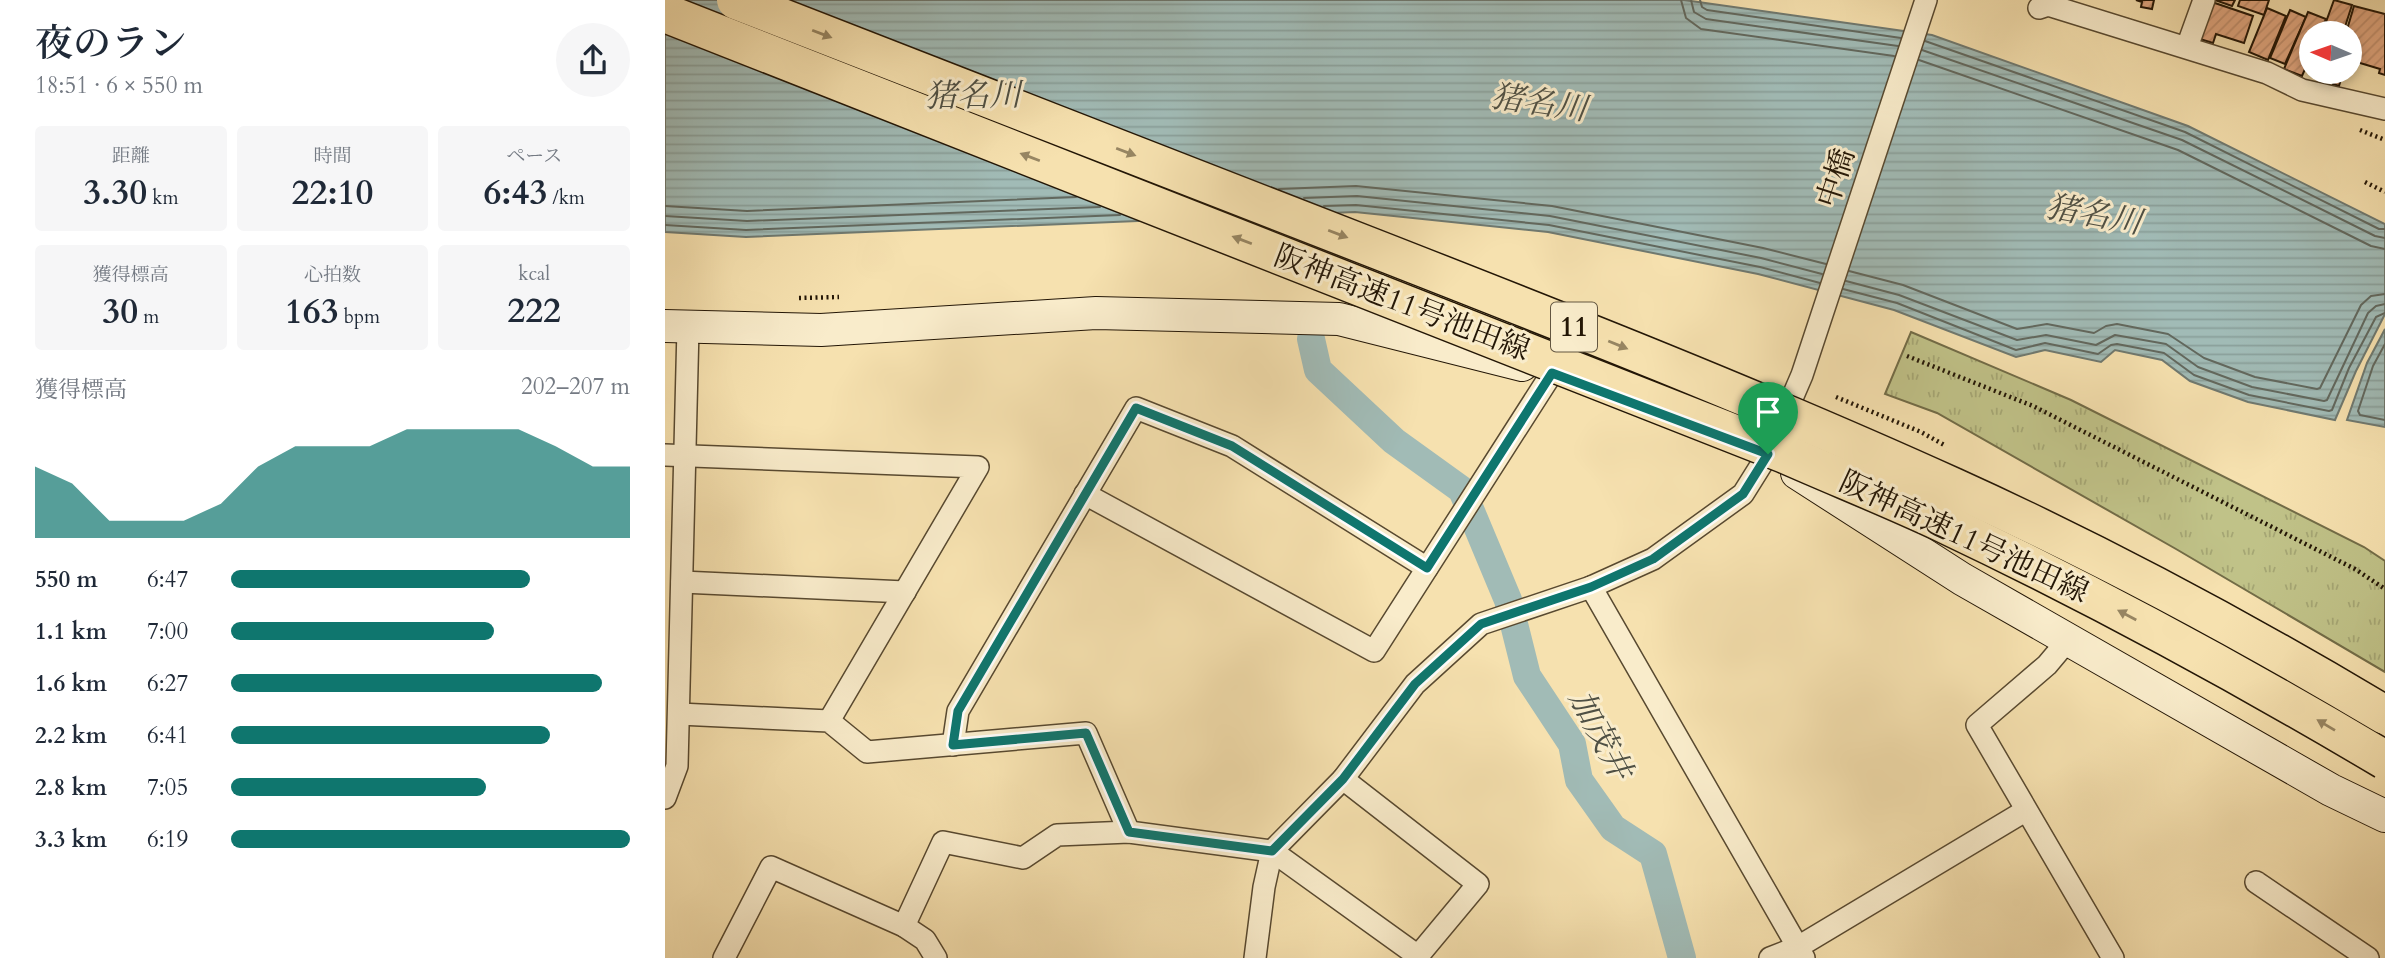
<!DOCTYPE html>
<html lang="ja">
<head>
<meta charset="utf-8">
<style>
  body { margin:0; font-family:Cardo,"Noto Serif JP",serif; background:#f6f6f7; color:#1f2937; height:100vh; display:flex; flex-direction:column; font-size:26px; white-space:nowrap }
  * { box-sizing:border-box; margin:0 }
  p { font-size:23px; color:#747a83 }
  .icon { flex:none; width:38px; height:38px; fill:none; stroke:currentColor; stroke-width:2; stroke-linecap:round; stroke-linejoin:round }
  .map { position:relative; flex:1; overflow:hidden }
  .sheet { display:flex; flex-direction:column; background:#fff; width:665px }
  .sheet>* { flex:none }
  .needle { width:46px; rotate:272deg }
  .fabs { position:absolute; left:1634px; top:21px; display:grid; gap:14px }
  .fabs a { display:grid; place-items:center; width:63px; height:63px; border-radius:50%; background:#fff; box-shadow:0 4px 10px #0003; font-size:35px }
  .pin { position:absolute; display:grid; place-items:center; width:60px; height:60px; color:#fff; margin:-72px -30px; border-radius:50% 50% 50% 0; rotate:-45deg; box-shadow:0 0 7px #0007 }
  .pin .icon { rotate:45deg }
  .round { display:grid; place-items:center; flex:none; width:74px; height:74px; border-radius:37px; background:#f6f6f7 }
  .summary { display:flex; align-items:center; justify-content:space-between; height:119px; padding:0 35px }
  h1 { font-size:38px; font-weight:600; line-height:52px }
  .figures { display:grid; grid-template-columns:repeat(3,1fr); gap:10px; height:119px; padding:7px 35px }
  .figures div { display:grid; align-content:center; border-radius:7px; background:#f6f6f7; text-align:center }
  .figures b { font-size:35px; font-weight:600 }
  .figures small { font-size:19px; font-weight:400 }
  .figures p { font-size:19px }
  .chart { height:196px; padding:14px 35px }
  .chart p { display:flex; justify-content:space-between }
  .chart svg { width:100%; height:126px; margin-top:7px; fill:#0f766e; opacity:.7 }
  ul { padding:0 35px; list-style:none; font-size:23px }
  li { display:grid; grid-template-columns:112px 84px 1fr; align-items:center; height:52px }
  li i { height:18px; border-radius:9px; background:#0f766e }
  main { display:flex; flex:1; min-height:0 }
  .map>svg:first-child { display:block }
</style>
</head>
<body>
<main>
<section class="sheet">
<div class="summary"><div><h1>夜のラン</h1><p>18:51 · 6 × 550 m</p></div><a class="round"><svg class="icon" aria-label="share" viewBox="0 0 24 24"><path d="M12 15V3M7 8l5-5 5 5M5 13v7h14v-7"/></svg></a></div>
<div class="figures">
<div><p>距離</p><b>3.30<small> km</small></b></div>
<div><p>時間</p><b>22:10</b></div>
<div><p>ペース</p><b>6:43<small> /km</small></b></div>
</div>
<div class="figures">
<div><p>獲得標高</p><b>30<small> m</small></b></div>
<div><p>心拍数</p><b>163<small> bpm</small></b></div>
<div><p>kcal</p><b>222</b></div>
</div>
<div class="chart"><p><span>獲得標高</span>202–207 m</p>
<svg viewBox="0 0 160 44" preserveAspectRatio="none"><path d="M0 44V19L10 25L20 38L30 38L40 38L50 32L60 19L70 12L80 12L90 12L100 6L110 6L120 6L130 6L140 12L150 19L160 19V44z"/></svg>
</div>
<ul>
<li><b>550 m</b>6:47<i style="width:75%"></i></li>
<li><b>1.1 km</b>7:00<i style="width:66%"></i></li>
<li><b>1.6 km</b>6:27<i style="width:93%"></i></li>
<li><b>2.2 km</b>6:41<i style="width:80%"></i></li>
<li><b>2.8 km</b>7:05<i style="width:64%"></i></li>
<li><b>3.3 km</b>6:19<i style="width:100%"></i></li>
</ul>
</section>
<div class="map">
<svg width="1720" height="958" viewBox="0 0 1720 958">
  <defs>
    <pattern id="grass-tufts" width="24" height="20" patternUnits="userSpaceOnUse" patternTransform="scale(1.75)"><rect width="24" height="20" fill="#c0c288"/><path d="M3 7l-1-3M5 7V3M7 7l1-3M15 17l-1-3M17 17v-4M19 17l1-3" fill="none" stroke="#a5a674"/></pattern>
    <pattern id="water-rules" width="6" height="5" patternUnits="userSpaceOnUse" patternTransform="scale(1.75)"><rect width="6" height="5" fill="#a1bbb6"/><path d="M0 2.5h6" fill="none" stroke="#8aa09b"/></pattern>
    <pattern id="building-hatch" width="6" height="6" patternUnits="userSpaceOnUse" patternTransform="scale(1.75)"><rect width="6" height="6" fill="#e2a881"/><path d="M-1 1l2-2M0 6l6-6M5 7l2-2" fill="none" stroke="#c2906e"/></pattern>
  </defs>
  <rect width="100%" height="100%" fill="#f6e1af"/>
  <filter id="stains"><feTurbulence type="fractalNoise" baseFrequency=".00286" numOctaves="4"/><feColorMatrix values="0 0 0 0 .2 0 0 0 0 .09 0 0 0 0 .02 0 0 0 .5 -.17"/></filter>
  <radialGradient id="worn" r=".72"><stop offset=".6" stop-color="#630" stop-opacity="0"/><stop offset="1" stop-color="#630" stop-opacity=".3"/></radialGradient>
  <polygon fill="url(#grass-tufts)" stroke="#726c47" stroke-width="2" points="1246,332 1406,400 1699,547 1720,561 1720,672 1511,549 1272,413 1220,394"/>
  <g fill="url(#water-rules)" stroke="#6f7970" stroke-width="2">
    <polygon points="0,0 1019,0 1267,35 1523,126 1720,224 1720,314 1691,371 1670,420 1583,402 1525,381 1497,360 1450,350 1436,362 1380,350 1351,357 1229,310 1093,274 883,232 690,212 81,237 0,232"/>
    <polygon points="1720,329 1720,427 1682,420 1702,363"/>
  </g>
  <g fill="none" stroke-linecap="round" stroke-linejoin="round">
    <g stroke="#62685e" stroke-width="2">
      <polyline points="1016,0 1021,18 1036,29 1229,56"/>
      <polyline points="1026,0 1029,12 1041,19 1233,46"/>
      <polyline points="1035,0 1037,7 1042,10 1236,38"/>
      <polyline points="1260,41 1520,132 1714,229 1720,229"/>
      <polyline points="1257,50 1517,140 1710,236 1720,238"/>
      <polyline points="1254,60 1513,150 1706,246 1720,249"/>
      <polyline points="614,189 691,186 887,206 1098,248 1161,264"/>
      <polyline points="639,198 692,196 885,216 1096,258 1157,274"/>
      <polyline points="0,206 82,211 411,197"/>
      <polyline points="659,206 691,205 884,225 1095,267 1155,283"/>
      <polyline points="0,216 82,221 435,207"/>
      <polyline points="0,225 81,230 455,215"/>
      <polyline points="1184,271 1238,285 1352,329 1382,324 1429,333 1441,326 1452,324 1503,334 1539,358 1590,377 1652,389 1655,388 1696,305 1706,296 1720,294"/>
      <polyline points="1181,281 1234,295 1352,340 1381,335 1431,345 1450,335 1501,344 1533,367 1587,387 1659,401 1662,400 1703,313 1711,306 1720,304"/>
      <polyline points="1178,289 1232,303 1351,350 1380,343 1433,354 1446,345 1452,344 1499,353 1529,375 1584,395 1664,411 1667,410 1684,368 1711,317 1720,313"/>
      <polyline points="1720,344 1708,366 1693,411 1695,415 1720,420"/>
    </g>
    <polyline stroke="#a1bbb6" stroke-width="28" points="646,339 653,370 729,441 797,490 843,600 862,676 907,744 914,780 948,828 988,854 1017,958"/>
  </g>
  <g fill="url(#building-hatch)" stroke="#231606" stroke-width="2">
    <polygon points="1471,0 1489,0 1487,9 1476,7 1477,2"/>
    <polygon points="1550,0 1570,0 1567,6"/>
    <polygon points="1575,0 1604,0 1599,15 1573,6"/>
    <polygon points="1669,0 1687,5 1678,33 1657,33"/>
    <polygon points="1544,1 1588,16 1579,43 1551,34 1548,43 1535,39"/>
    <polygon points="1689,6 1720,14 1720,75 1714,73 1715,69 1685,60 1685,33 1681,33"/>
    <polygon points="1602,8 1621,16 1603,60 1584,52"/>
    <polygon points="1625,10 1641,17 1620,64 1605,58"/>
    <polygon points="1643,12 1661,19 1655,33 1647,33 1647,53 1637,76 1619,69"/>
    <polygon points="1671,72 1678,72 1674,86 1668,84"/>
  </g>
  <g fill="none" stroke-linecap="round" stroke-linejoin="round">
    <g stroke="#584930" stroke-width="24">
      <g id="street">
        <polyline points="1374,8 1383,5 1602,73 1637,90 1720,109"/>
        <polyline points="1522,47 1539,0"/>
        <polyline points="0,455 313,467 164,721"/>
        <polyline points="420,494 709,651 887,373"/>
        <polyline points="17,582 240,592"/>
        <polyline points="926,587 1139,958"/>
        <polyline points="1403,640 1382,665 1312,725 1448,958"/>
        <polyline points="14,714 164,721 202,752 421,733 464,832"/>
        <polyline points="288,745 293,711 471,408 567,446 762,568"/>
        <polyline points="0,798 12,766 23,328"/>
        <polyline points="1591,882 1703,958"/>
        <polyline points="239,926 278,842 358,858 392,835 464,832 607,851 753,956 813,884 678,779"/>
        <polyline points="59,958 106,867 239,926 260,940 271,958"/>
        <polyline points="590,958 599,887 607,851 678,779 750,684 816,624 926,587 988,559 1078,494 1103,454 1137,375 1261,0"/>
        <polyline points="1105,958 1133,947 1360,811"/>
      </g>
    </g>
    <g stroke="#231606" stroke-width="34">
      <g id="secondary">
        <polyline points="0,326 156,330 431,313 674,319 857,365"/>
        <polyline points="1132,473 1297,579 1666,790 1720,816"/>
      </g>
    </g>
    <g stroke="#231606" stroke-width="4.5" stroke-dasharray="2 3.5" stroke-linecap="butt">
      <polyline points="1695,130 1720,140"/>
      <polyline points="1700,182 1720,192"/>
      <polyline points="134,298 174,297"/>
      <polyline points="1242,356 1368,406 1690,569 1720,589"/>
      <polyline points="1171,397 1256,432 1281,446"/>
    </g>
    <use href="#street" stroke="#f9eccb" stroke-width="21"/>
    <use href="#secondary" stroke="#f9eccb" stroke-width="32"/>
    <g stroke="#231606" stroke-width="41" stroke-linecap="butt">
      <g id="highway-bridge">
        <path d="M71 0C282 82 492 164 703 246 900 323 1096 400 1288 487 1436 554 1581 632 1720 715"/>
        <path d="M0 13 1120 454C1172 477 1225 498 1276 522 1428 594 1575 674 1720 760"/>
      </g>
    </g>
    <use href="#highway-bridge" stroke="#f6e1af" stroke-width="38"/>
  </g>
  <defs><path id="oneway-solid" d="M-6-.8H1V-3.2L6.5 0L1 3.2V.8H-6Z" transform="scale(1.75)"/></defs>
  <g fill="#978663">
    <use href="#oneway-solid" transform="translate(157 34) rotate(21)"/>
    <use href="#oneway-solid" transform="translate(461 152) rotate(21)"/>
    <use href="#oneway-solid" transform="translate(365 157) rotate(-159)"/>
    <use href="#oneway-solid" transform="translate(673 234) rotate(21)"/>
    <use href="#oneway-solid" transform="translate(577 240) rotate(-159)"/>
    <use href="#oneway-solid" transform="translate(953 345) rotate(22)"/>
    <use href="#oneway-solid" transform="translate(1462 615) rotate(-152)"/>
    <use href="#oneway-solid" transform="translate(1661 725) rotate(-149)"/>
  </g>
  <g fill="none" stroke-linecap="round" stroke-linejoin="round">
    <g stroke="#fff" stroke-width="14">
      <polygon id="route" points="887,373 1103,454 1078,494 988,559 926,587 816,624 750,684 678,779 607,851 464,832 421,733 288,745 293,711 471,408 567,446 762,568"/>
    </g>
    <use href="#route" stroke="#0f766e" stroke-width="9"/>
  </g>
  <g text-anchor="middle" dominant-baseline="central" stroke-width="6" stroke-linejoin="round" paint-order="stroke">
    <rect fill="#f9eccb" stroke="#635641" stroke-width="2" x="886" y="302.5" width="46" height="49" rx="5"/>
    <g font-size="28" font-weight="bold" fill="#231606">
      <text x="909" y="327">11</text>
    </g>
    <g font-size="30" fill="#231606" stroke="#f9eccb">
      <text transform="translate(1171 178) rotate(-72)">中橋</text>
      <text transform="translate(737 303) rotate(21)">阪神高速11号池田線</text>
      <text transform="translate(1299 537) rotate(25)">阪神高速11号池田線</text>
    </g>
    <g font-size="32" font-style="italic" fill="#4f5044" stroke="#f9eccb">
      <text transform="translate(308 96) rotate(-1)">猪名川</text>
      <text transform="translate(874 103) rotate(8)">猪名川</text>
      <text transform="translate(1429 215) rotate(10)">猪名川</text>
      <text transform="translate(935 735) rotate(62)">加茂井</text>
    </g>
  </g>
  <rect width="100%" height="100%" filter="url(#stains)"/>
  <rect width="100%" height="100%" fill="url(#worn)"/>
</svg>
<div class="fabs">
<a><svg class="needle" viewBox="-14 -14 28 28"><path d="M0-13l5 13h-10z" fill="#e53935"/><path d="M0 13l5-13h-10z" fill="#747a83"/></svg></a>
</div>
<div class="pin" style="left:1103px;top:454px;background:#1e9e55"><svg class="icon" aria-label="arrive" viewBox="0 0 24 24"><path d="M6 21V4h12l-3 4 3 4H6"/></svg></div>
</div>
</main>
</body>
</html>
